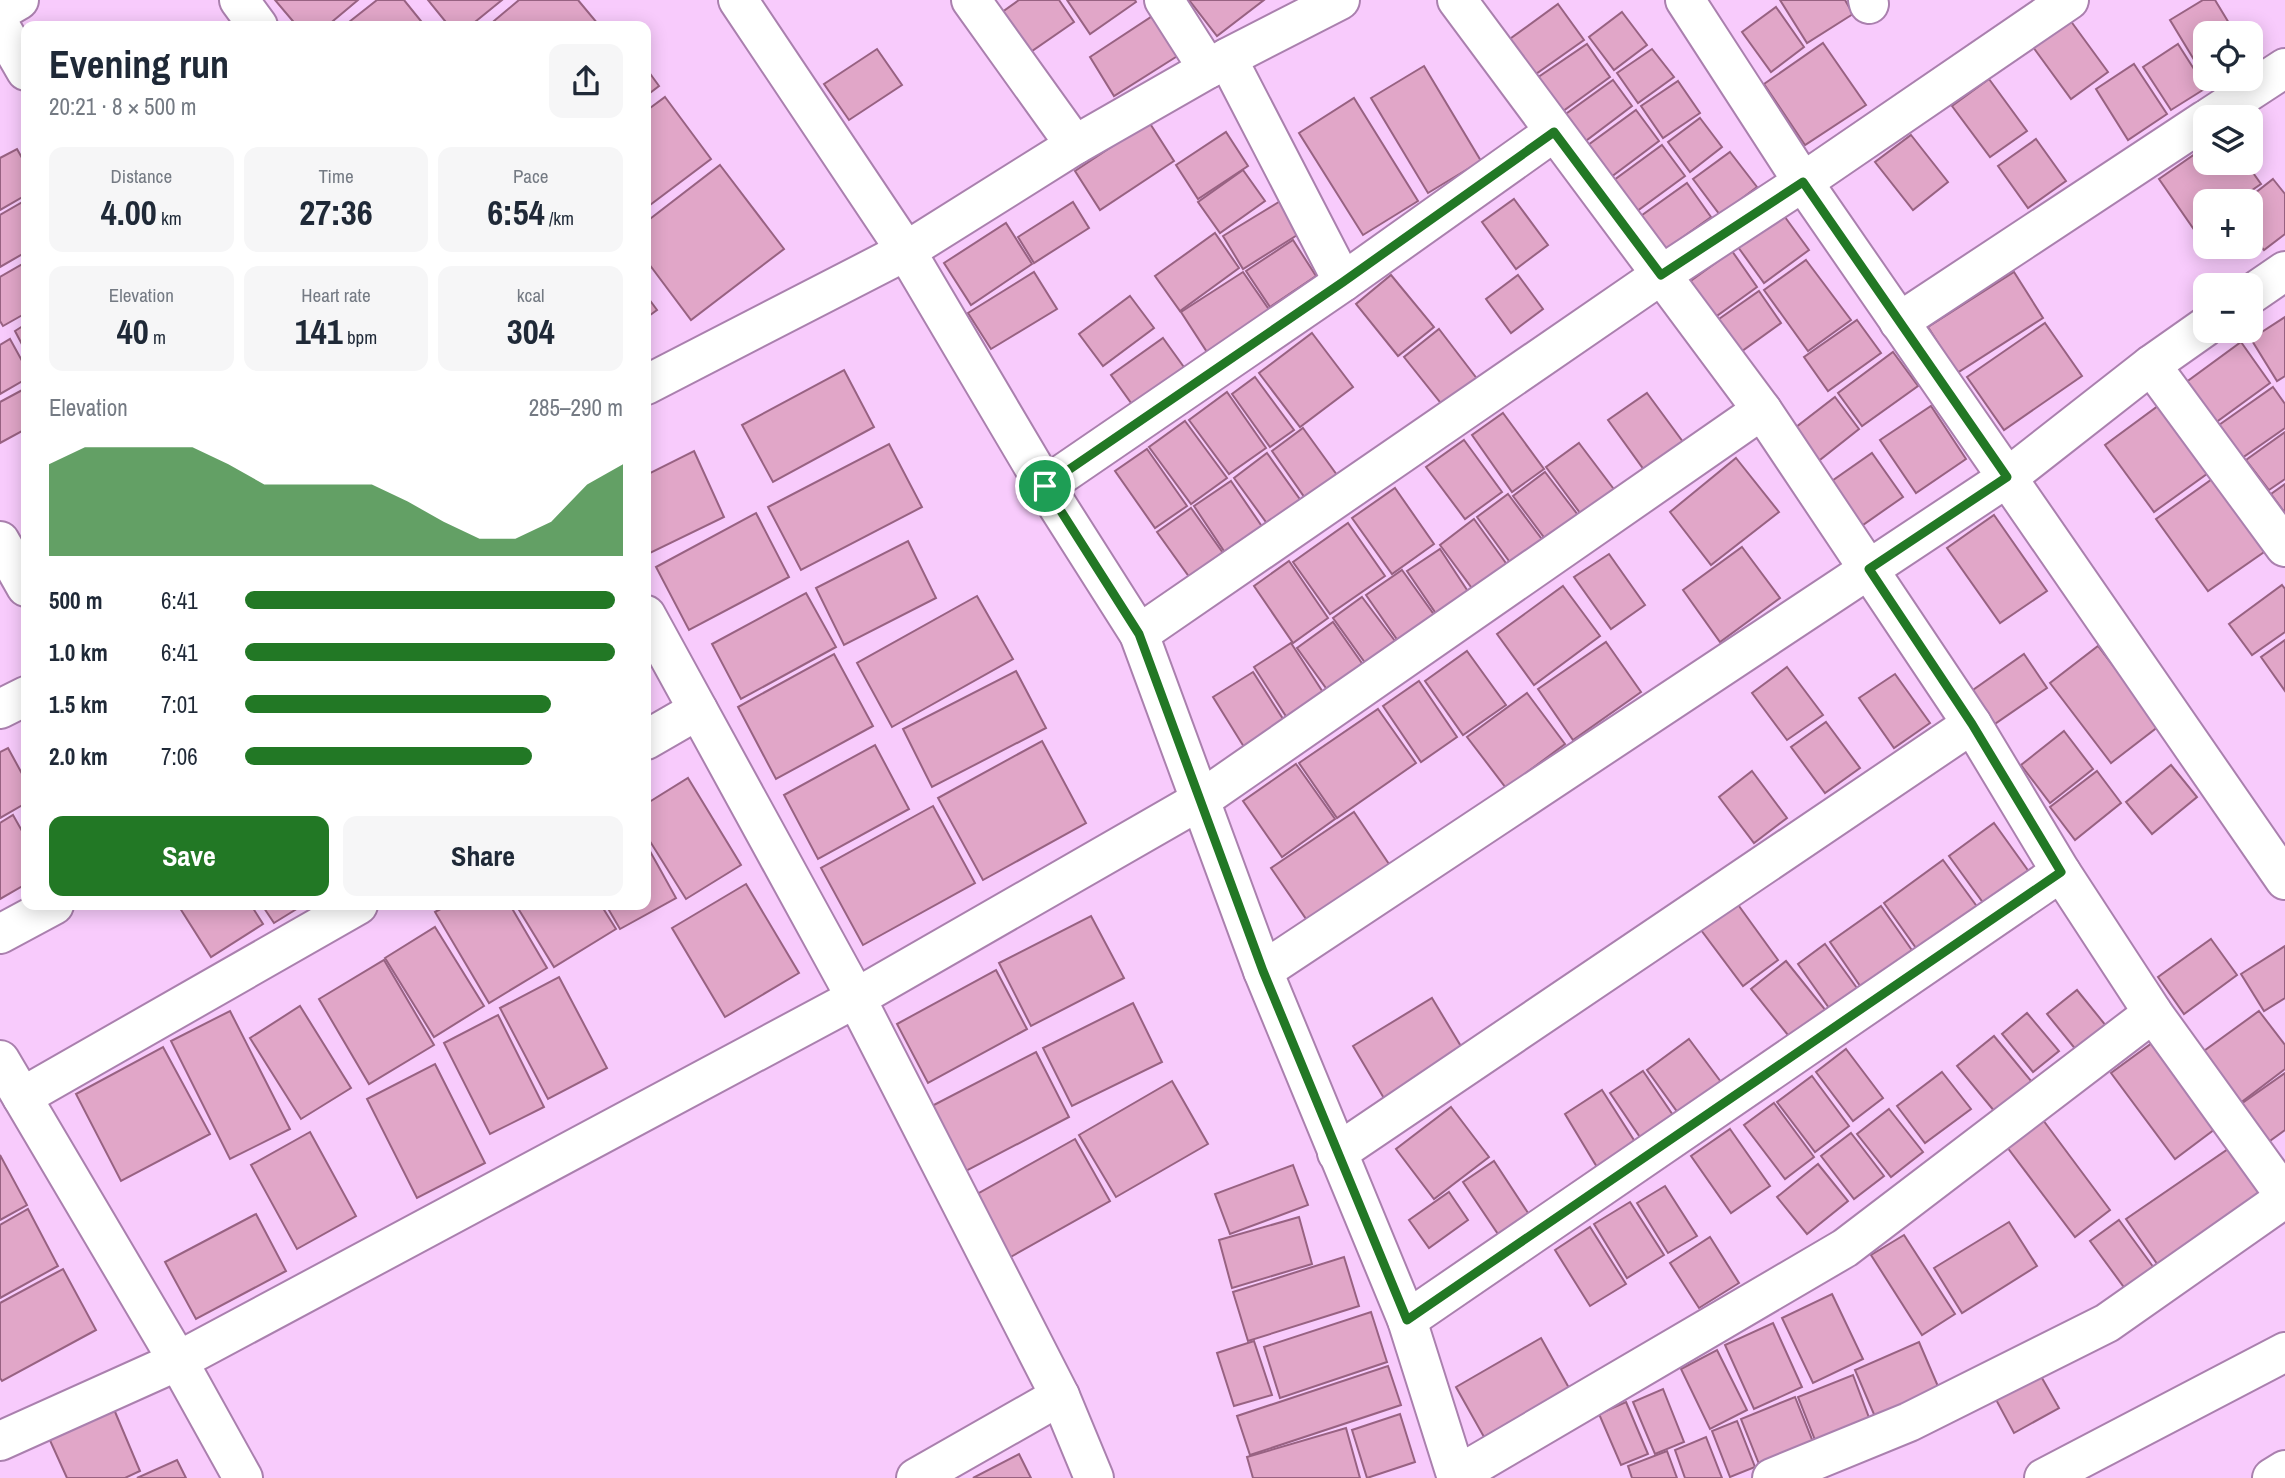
<!DOCTYPE html>
<html lang="en">
<head>
<meta charset="utf-8">
<style>
  body { margin:0; font-family:"Archivo Narrow",sans-serif; background:#f6f6f7; color:#1f2937; height:100vh; display:flex; flex-direction:column; font-size:26px; white-space:nowrap }
  * { box-sizing:border-box; margin:0 }
  p { font-size:23px; color:#747a83 }
  .icon { flex:none; width:38px; height:38px; fill:none; stroke:currentColor; stroke-width:2; stroke-linecap:round; stroke-linejoin:round }
  .map { position:relative; flex:1; overflow:hidden }
  .drawer { position:absolute; left:21px; top:21px; width:630px; height:889px; display:flex; flex-direction:column; background:#fff; border-radius:14px; box-shadow:0 4px 18px #0003 }
  .drawer>* { flex:none }
  .tools { position:absolute; left:2193px; top:21px; display:grid; gap:14px }
  .tools a { display:grid; place-items:center; width:70px; height:70px; border-radius:14px; background:#fff; box-shadow:0 4px 18px #0003; font-size:35px }
  .pin { position:absolute; display:grid; place-items:center; width:60px; height:60px; color:#fff; margin:-30px; border:4px solid #fff; border-radius:50%; box-shadow:0 2px 7px #0007 }
  .round { display:grid; place-items:center; flex:none; width:74px; height:74px; border-radius:14px; background:#f6f6f7 }
  .overview { display:flex; align-items:center; justify-content:space-between; height:119px; padding:0 28px }
  h1 { font-size:38px; font-weight:800; line-height:52px }
  .stats { display:grid; grid-template-columns:repeat(3,1fr); gap:10px; height:119px; padding:7px 28px }
  .stats div { display:grid; align-content:center; border-radius:14px; background:#f6f6f7; text-align:center }
  .stats b { font-size:35px; font-weight:800 }
  .stats small { font-size:19px; font-weight:400 }
  .stats p { font-size:19px }
  .chart { height:196px; padding:14px 28px }
  .chart p { display:flex; justify-content:space-between }
  .chart svg { width:100%; height:126px; margin-top:7px; fill:#227825; opacity:.7 }
  .primary-button { display:flex; gap:14px; margin-top:auto; padding:14px 28px }
  .primary-button a { flex:1; height:80px; border-radius:14px; background:#227825; color:#fff; font-size:28px; font-weight:800; line-height:80px; text-align:center }
  .primary-button a+a { background:#f6f6f7; color:#1f2937 }
  ul { padding:0 28px; list-style:none; font-size:23px }
  li { display:grid; grid-template-columns:112px 84px 1fr; align-items:center; height:52px }
  li i { height:18px; border-radius:9px; background:#227825 }
  .map>svg:first-child { display:block }
</style>
</head>
<body>
<div class="map">
<svg width="2285" height="1478" viewBox="0 0 2285 1478">
  <rect width="100%" height="100%" fill="#f8cbfc"/>
  <g fill="#e1a6c8" stroke="#986282" stroke-width="2">
    <polygon points="275,0 358,0 327,26 297,26"/>
    <polygon points="377,0 404,0 425,26 344,26"/>
    <polygon points="428,0 502,0 470,26 449,26"/>
    <polygon points="519,0 578,0 598,24 595,26 488,26"/>
    <polygon points="1019,0 1059,0 1074,22 1019,60 991,20"/>
    <polygon points="1067,0 1135,0 1136,2 1090,34"/>
    <polygon points="1189,0 1264,0 1217,36"/>
    <polygon points="1780,0 1845,0 1853,14 1807,43"/>
    <polygon points="2203,0 2215,0 2235,33 2205,33 2205,78 2170,20"/>
    <polygon points="1558,4 1584,40 1533,76 1507,41"/>
    <polygon points="1776,7 1804,47 1771,72 1742,32"/>
    <polygon points="1622,12 1647,45 1614,70 1589,37"/>
    <polygon points="1154,15 1179,55 1114,96 1090,57"/>
    <polygon points="2070,20 2108,72 2071,99 2033,47"/>
    <polygon points="1823,43 1866,105 1805,145 1764,84"/>
    <polygon points="1587,44 1610,77 1559,114 1534,80"/>
    <polygon points="2178,44 2206,88 2171,110 2143,67"/>
    <polygon points="877,49 902,85 849,120 824,84"/>
    <polygon points="1652,49 1674,77 1638,103 1617,73"/>
    <polygon points="2134,64 2167,114 2128,140 2096,89"/>
    <polygon points="1424,66 1481,161 1428,193 1371,98"/>
    <polygon points="646,68 659,86 646,96"/>
    <polygon points="1989,79 2027,131 1990,157 1952,106"/>
    <polygon points="2206,79 2241,79 2215,94"/>
    <polygon points="1613,80 1632,106 1583,143 1563,116"/>
    <polygon points="1678,81 1700,113 1663,138 1641,106"/>
    <polygon points="665,97 711,159 646,208 646,111"/>
    <polygon points="1354,98 1418,201 1363,235 1299,133"/>
    <polygon points="1636,110 1659,141 1607,180 1584,148"/>
    <polygon points="1700,118 1722,147 1690,172 1668,142"/>
    <polygon points="1149,122 1174,161 1100,210 1075,171"/>
    <polygon points="1226,132 1248,166 1198,199 1176,165"/>
    <polygon points="1911,135 1948,182 1913,210 1875,162"/>
    <polygon points="2036,139 2066,181 2028,208 1998,166"/>
    <polygon points="1662,145 1685,176 1633,214 1610,183"/>
    <polygon points="2205,147 2205,163 2246,163 2261,184 2236,201 2205,201 2205,223 2195,231 2159,179"/>
    <polygon points="17,149 26,165 26,195 0,210 0,158"/>
    <polygon points="1730,152 1757,187 1720,215 1693,179"/>
    <polygon points="720,165 784,249 691,320 646,260 646,222"/>
    <polygon points="1243,170 1265,201 1220,233 1198,202"/>
    <polygon points="2273,179 2285,194 2285,234 2264,250 2250,232 2250,201 2245,201"/>
    <polygon points="1687,183 1711,217 1662,252 1638,218"/>
    <polygon points="1514,199 1548,245 1516,269 1482,222"/>
    <polygon points="26,200 26,252 0,267 0,215"/>
    <polygon points="1282,200 1302,232 1243,269 1223,236"/>
    <polygon points="1073,202 1089,228 1034,263 1018,237"/>
    <polygon points="1782,213 1809,250 1764,283 1738,247"/>
    <polygon points="1006,223 1032,264 971,305 944,263"/>
    <polygon points="1215,233 1239,268 1180,311 1155,276"/>
    <polygon points="1293,240 1316,276 1270,307 1246,271"/>
    <polygon points="1732,251 1757,287 1707,323 1681,288"/>
    <polygon points="1806,260 1851,320 1808,351 1764,290"/>
    <polygon points="26,262 26,313 3,326 0,321 0,277"/>
    <polygon points="1034,272 1057,309 991,349 968,313"/>
    <polygon points="1243,272 1270,311 1207,352 1181,312"/>
    <polygon points="2014,272 2043,318 1957,373 1928,327"/>
    <polygon points="1391,275 1434,327 1398,356 1356,304"/>
    <polygon points="1518,275 1543,309 1511,333 1486,299"/>
    <polygon points="1759,291 1781,323 1731,359 1709,326"/>
    <polygon points="646,295 657,310 646,318"/>
    <polygon points="1130,296 1154,328 1103,366 1079,334"/>
    <polygon points="2285,317 2285,376 2277,381 2251,339"/>
    <polygon points="1857,320 1881,353 1828,391 1804,357"/>
    <polygon points="2045,323 2082,376 2004,430 1967,377"/>
    <polygon points="26,324 26,352 15,331"/>
    <polygon points="1439,329 1478,380 1444,407 1404,357"/>
    <polygon points="1312,333 1353,387 1300,427 1259,373"/>
    <polygon points="1163,338 1186,370 1134,407 1111,375"/>
    <polygon points="10,339 26,368 26,379 0,394 0,345"/>
    <polygon points="2241,342 2270,383 2215,423 2185,383"/>
    <polygon points="1893,352 1918,386 1862,426 1838,393"/>
    <polygon points="844,370 874,427 773,482 742,425"/>
    <polygon points="1255,377 1294,430 1270,447 1232,394"/>
    <polygon points="2273,387 2285,404 2285,428 2242,458 2219,425"/>
    <polygon points="26,388 26,429 0,443 0,402"/>
    <polygon points="1227,392 1266,448 1229,474 1189,420"/>
    <polygon points="1647,393 1686,446 1647,474 1608,420"/>
    <polygon points="1835,397 1859,429 1816,463 1791,431"/>
    <polygon points="2162,403 2211,471 2154,512 2105,445"/>
    <polygon points="1931,406 1966,459 1916,493 1880,440"/>
    <polygon points="1503,413 1544,469 1512,492 1472,435"/>
    <polygon points="1185,421 1227,478 1191,504 1149,447"/>
    <polygon points="1303,428 1337,475 1305,498 1272,451"/>
    <polygon points="2285,432 2285,479 2269,490 2246,460"/>
    <polygon points="1464,440 1502,492 1465,519 1426,467"/>
    <polygon points="1579,443 1616,492 1583,517 1546,467"/>
    <polygon points="889,444 922,507 801,570 768,507"/>
    <polygon points="1147,449 1187,506 1155,528 1115,471"/>
    <polygon points="694,451 724,517 650,553 646,544 646,475"/>
    <polygon points="1267,453 1304,505 1271,529 1234,478"/>
    <polygon points="1872,453 1903,497 1860,527 1829,483"/>
    <polygon points="1736,458 1779,512 1711,565 1670,512"/>
    <polygon points="1545,472 1581,519 1549,544 1513,496"/>
    <polygon points="2215,477 2267,550 2208,591 2156,519"/>
    <polygon points="1231,481 1263,528 1226,554 1194,506"/>
    <polygon points="2285,484 2285,513 2271,494"/>
    <polygon points="1395,488 1434,544 1392,574 1352,518"/>
    <polygon points="1508,494 1544,542 1512,565 1477,517"/>
    <polygon points="1191,508 1223,553 1190,578 1157,532"/>
    <polygon points="756,513 789,577 689,630 656,567"/>
    <polygon points="1994,515 2047,591 2000,623 1947,548"/>
    <polygon points="1474,519 1508,566 1474,591 1440,545"/>
    <polygon points="1348,523 1385,576 1330,614 1293,562"/>
    <polygon points="908,541 936,598 844,645 816,588"/>
    <polygon points="1742,547 1780,598 1720,642 1683,590"/>
    <polygon points="1440,549 1469,593 1437,615 1407,571"/>
    <polygon points="1609,554 1645,605 1611,629 1574,577"/>
    <polygon points="1289,561 1328,618 1293,643 1254,586"/>
    <polygon points="1402,570 1440,623 1403,648 1366,595"/>
    <polygon points="2282,585 2285,589 2285,632 2252,655 2229,624"/>
    <polygon points="1563,586 1600,636 1534,685 1497,634"/>
    <polygon points="806,593 836,647 741,699 712,644"/>
    <polygon points="977,596 1013,659 892,727 857,663"/>
    <polygon points="1362,597 1401,649 1371,671 1333,618"/>
    <polygon points="1333,622 1366,669 1331,695 1297,648"/>
    <polygon points="2285,640 2285,691 2261,657"/>
    <polygon points="1606,642 1641,692 1573,740 1538,689"/>
    <polygon points="1291,643 1328,700 1291,724 1254,667"/>
    <polygon points="2098,646 2159,726 2111,763 2050,683"/>
    <polygon points="1467,651 1506,705 1463,735 1425,681"/>
    <polygon points="834,654 873,726 776,779 738,707"/>
    <polygon points="2024,654 2047,688 1986,730 1963,697"/>
    <polygon points="1787,667 1823,715 1787,740 1752,693"/>
    <polygon points="1016,671 1046,728 932,787 903,729"/>
    <polygon points="1253,672 1285,722 1244,747 1213,697"/>
    <polygon points="1895,674 1930,723 1894,748 1859,698"/>
    <polygon points="1419,681 1457,737 1421,762 1383,706"/>
    <polygon points="1527,693 1565,744 1506,788 1467,737"/>
    <polygon points="1378,709 1416,763 1337,818 1299,763"/>
    <polygon points="1826,722 1860,768 1825,793 1791,747"/>
    <polygon points="2064,731 2093,769 2050,803 2021,765"/>
    <polygon points="1042,741 1086,823 983,880 938,798"/>
    <polygon points="875,745 909,809 818,859 784,795"/>
    <polygon points="8,748 26,781 26,803 0,818 0,752"/>
    <polygon points="1296,764 1335,819 1282,857 1243,801"/>
    <polygon points="2171,765 2197,797 2152,834 2126,802"/>
    <polygon points="1752,771 1787,818 1754,843 1719,797"/>
    <polygon points="2097,771 2121,803 2075,840 2050,807"/>
    <polygon points="688,778 741,865 686,899 646,835 646,804"/>
    <polygon points="933,806 975,883 863,945 821,868"/>
    <polygon points="1354,812 1395,873 1313,929 1271,868"/>
    <polygon points="13,815 26,838 26,884 0,899 0,823"/>
    <polygon points="1994,823 2032,876 1987,908 1949,856"/>
    <polygon points="646,844 676,898 620,929 606,905 646,905"/>
    <polygon points="1943,860 1981,912 1921,955 1884,903"/>
    <polygon points="746,884 799,973 725,1017 672,928"/>
    <polygon points="1731,895 1778,960 1743,986 1695,922"/>
    <polygon points="178,905 251,905 263,924 211,957"/>
    <polygon points="262,905 303,905 274,923"/>
    <polygon points="448,905 510,905 547,968 489,1003 435,912"/>
    <polygon points="516,905 601,905 616,929 554,967"/>
    <polygon points="1881,906 1916,956 1865,993 1830,942"/>
    <polygon points="1091,916 1124,978 1031,1026 999,963"/>
    <polygon points="435,927 484,1006 434,1037 385,958"/>
    <polygon points="2211,939 2237,975 2184,1014 2158,977"/>
    <polygon points="1825,944 1862,995 1834,1015 1798,964"/>
    <polygon points="2285,946 2285,998 2264,1011 2241,974"/>
    <polygon points="384,960 434,1045 369,1084 319,999"/>
    <polygon points="1786,961 1831,1017 1796,1045 1751,989"/>
    <polygon points="996,970 1027,1029 928,1083 897,1024"/>
    <polygon points="559,977 607,1068 548,1099 500,1008"/>
    <polygon points="2077,990 2107,1027 2077,1051 2047,1014"/>
    <polygon points="1432,998 1465,1053 1385,1100 1353,1046"/>
    <polygon points="1133,1003 1162,1062 1072,1106 1043,1048"/>
    <polygon points="300,1006 351,1088 301,1119 250,1038"/>
    <polygon points="230,1011 290,1129 230,1159 171,1041"/>
    <polygon points="2259,1011 2285,1045 2285,1069 2235,1107 2197,1056"/>
    <polygon points="2027,1013 2059,1051 2033,1072 2002,1034"/>
    <polygon points="498,1015 544,1107 490,1134 444,1043"/>
    <polygon points="1994,1036 2032,1082 1995,1112 1957,1066"/>
    <polygon points="1689,1039 1724,1086 1681,1117 1647,1070"/>
    <polygon points="2152,1043 2215,1129 2175,1159 2111,1073"/>
    <polygon points="163,1047 210,1134 121,1181 76,1094"/>
    <polygon points="1846,1049 1883,1098 1853,1121 1816,1072"/>
    <polygon points="1036,1052 1069,1117 964,1172 930,1107"/>
    <polygon points="435,1064 485,1163 417,1198 367,1099"/>
    <polygon points="1643,1071 1677,1121 1644,1143 1610,1093"/>
    <polygon points="1942,1072 1971,1109 1925,1143 1897,1106"/>
    <polygon points="2285,1073 2285,1130 2267,1143 2241,1104"/>
    <polygon points="1812,1076 1849,1126 1815,1152 1777,1102"/>
    <polygon points="1172,1081 1208,1144 1116,1197 1079,1135"/>
    <polygon points="1602,1090 1639,1148 1600,1172 1565,1114"/>
    <polygon points="1774,1103 1814,1157 1785,1179 1744,1125"/>
    <polygon points="1451,1107 1489,1157 1434,1199 1396,1149"/>
    <polygon points="1889,1109 1923,1152 1891,1177 1857,1134"/>
    <polygon points="2043,1120 2110,1210 2075,1237 2007,1147"/>
    <polygon points="1730,1129 1770,1186 1731,1213 1691,1156"/>
    <polygon points="310,1132 356,1216 297,1249 251,1165"/>
    <polygon points="1851,1133 1884,1176 1854,1199 1821,1156"/>
    <polygon points="1075,1139 1110,1201 1007,1259 972,1197"/>
    <polygon points="2234,1145 2268,1194 2160,1268 2126,1219"/>
    <polygon points="0,1155 27,1205 0,1220"/>
    <polygon points="1494,1161 1532,1219 1502,1240 1463,1182"/>
    <polygon points="1818,1164 1848,1201 1807,1234 1777,1197"/>
    <polygon points="1293,1165 1308,1205 1230,1234 1215,1194"/>
    <polygon points="1665,1186 1697,1236 1668,1253 1637,1203"/>
    <polygon points="1449,1192 1468,1220 1429,1248 1409,1220"/>
    <polygon points="1630,1202 1664,1255 1627,1278 1594,1224"/>
    <polygon points="28,1209 58,1266 0,1298 0,1225"/>
    <polygon points="256,1214 286,1271 196,1319 165,1262"/>
    <polygon points="1299,1217 1312,1264 1232,1288 1219,1240"/>
    <polygon points="2119,1220 2154,1268 2126,1290 2090,1241"/>
    <polygon points="2009,1222 2037,1266 1962,1313 1934,1268"/>
    <polygon points="1590,1227 1626,1284 1590,1306 1555,1250"/>
    <polygon points="1904,1235 1955,1314 1922,1335 1871,1255"/>
    <polygon points="1710,1237 1739,1283 1699,1308 1670,1263"/>
    <polygon points="1344,1257 1359,1306 1248,1341 1233,1292"/>
    <polygon points="63,1269 96,1330 2,1381 0,1378 0,1303"/>
    <polygon points="1832,1294 1863,1359 1813,1383 1782,1318"/>
    <polygon points="1371,1312 1387,1362 1280,1398 1264,1347"/>
    <polygon points="1773,1323 1802,1387 1754,1409 1725,1345"/>
    <polygon points="1541,1338 1569,1388 1484,1437 1456,1387"/>
    <polygon points="1254,1341 1272,1395 1234,1406 1217,1353"/>
    <polygon points="1919,1342 1940,1391 1876,1419 1855,1370"/>
    <polygon points="1717,1350 1747,1410 1710,1429 1681,1369"/>
    <polygon points="1388,1366 1401,1405 1250,1455 1237,1416"/>
    <polygon points="2038,1371 2059,1408 2014,1433 1994,1396"/>
    <polygon points="1853,1375 1871,1423 1817,1445 1798,1397"/>
    <polygon points="1663,1389 1684,1442 1655,1454 1633,1402"/>
    <polygon points="1795,1397 1813,1442 1759,1464 1741,1419"/>
    <polygon points="1626,1402 1648,1454 1621,1465 1599,1414"/>
    <polygon points="113,1407 140,1471 125,1478 67,1478 48,1436"/>
    <polygon points="1400,1414 1415,1462 1367,1478 1352,1430"/>
    <polygon points="1737,1421 1755,1467 1730,1477 1712,1431"/>
    <polygon points="1346,1428 1360,1478 1253,1478 1247,1457"/>
    <polygon points="1706,1437 1722,1478 1685,1478 1675,1450"/>
    <polygon points="1667,1451 1677,1478 1632,1478 1628,1466"/>
    <polygon points="1019,1454 1031,1478 973,1478"/>
    <polygon points="177,1460 186,1478 137,1478"/>
  </g>
  <g fill="none" stroke-linecap="round" stroke-linejoin="round">
    <g stroke="#aa80ae" stroke-width="42">
      <g id="minor">
        <polyline points="239,0 258,26"/>
        <polyline points="971,0 1075,145"/>
        <polyline points="1164,0 1208,69"/>
        <polyline points="1457,0 1762,410 1972,724 2061,872 2153,1013 2285,1196"/>
        <polyline points="1685,0 1803,182 2285,880"/>
        <polyline points="1868,0 1869,4"/>
        <polyline points="0,11 19,0"/>
        <polyline points="0,26 26,71"/>
        <polyline points="1227,58 1343,282"/>
        <polyline points="2210,117 2285,68"/>
        <polyline points="2250,295 2285,271"/>
        <polyline points="1899,322 2205,120"/>
        <polyline points="2151,365 2285,547"/>
        <polyline points="646,385 906,251 1075,145 1227,58 1340,0"/>
        <polyline points="1045,486 1343,282 1554,132"/>
        <polyline points="0,541 26,587"/>
        <polyline points="646,615 856,998 1060,1396 1094,1478"/>
        <polyline points="1139,634 1661,275 1803,182 2069,0"/>
        <polyline points="0,709 26,696"/>
        <polyline points="646,740 698,710"/>
        <polyline points="0,934 54,905"/>
        <polyline points="1263,971 2008,477 2151,365 2205,327"/>
        <polyline points="0,1060 178,1361 243,1478"/>
        <polyline points="22,1097 358,905"/>
        <polyline points="1337,1153 1972,724"/>
        <polyline points="1407,1320 2061,872"/>
        <polyline points="0,1441 178,1361 856,998 1199,801 1762,410"/>
        <polyline points="1456,1476 1845,1248 2153,1013"/>
        <polyline points="916,1478 1060,1396"/>
        <polyline points="1772,1478 1909,1422 2107,1323 2285,1198"/>
        <polyline points="2044,1478 2285,1352"/>
        <polyline points="2272,1478 2285,1470"/>
      </g>
    </g>
    <g stroke="#aa80ae" stroke-width="42">
      <polyline id="tertiary" points="738,0 906,251 1045,486 1139,634 1263,971 1407,1320 1457,1478"/>
    </g>
    <use href="#minor" stroke="#fff" stroke-width="38"/>
    <use href="#tertiary" stroke="#fff" stroke-width="38"/>
  </g>
  <g fill="none" stroke-linecap="round" stroke-linejoin="round">
    <g stroke="#fff" stroke-width="14">
      <polygon id="route" points="1554,132 1661,275 1803,182 2007,477 1869,569 1972,724 2061,872 1407,1320 1263,971 1139,634 1045,486 1343,282"/>
    </g>
    <use href="#route" stroke="#227825" stroke-width="9"/>
  </g>
</svg>
<div class="tools">
<a><svg class="icon" aria-label="locate" viewBox="0 0 24 24"><circle cx="12" cy="12" r="6"/><path d="M12 2v4M12 18v4M2 12h4M18 12h4"/></svg></a>
<a><svg class="icon" aria-label="layers" viewBox="0 0 24 24"><path d="M12 4l9 5-9 5-9-5zM3 14l9 5 9-5"/></svg></a>
<a>+</a>
<a>−</a>
</div>
<div class="pin" style="left:1045px;top:486px;background:#1e9e55"><svg class="icon" aria-label="arrive" viewBox="0 0 24 24"><path d="M6 21V4h12l-3 4 3 4H6"/></svg></div>
<section class="drawer">
<div class="overview"><div><h1>Evening run</h1><p>20:21 · 8 × 500 m</p></div><a class="round"><svg class="icon" aria-label="share" viewBox="0 0 24 24"><path d="M12 15V3M7 8l5-5 5 5M5 13v7h14v-7"/></svg></a></div>
<div class="stats">
<div><p>Distance</p><b>4.00<small> km</small></b></div>
<div><p>Time</p><b>27:36</b></div>
<div><p>Pace</p><b>6:54<small> /km</small></b></div>
</div>
<div class="stats">
<div><p>Elevation</p><b>40<small> m</small></b></div>
<div><p>Heart rate</p><b>141<small> bpm</small></b></div>
<div><p>kcal</p><b>304</b></div>
</div>
<div class="chart"><p><span>Elevation</span>285–290 m</p>
<svg viewBox="0 0 160 44" preserveAspectRatio="none"><path d="M0 44V12L10 6L20 6L30 6L40 6L50 12L60 19L70 19L80 19L90 19L100 25L110 32L120 38L130 38L140 32L150 19L160 12V44z"/></svg>
</div>
<ul>
<li><b>500 m</b>6:41<i style="width:98%"></i></li>
<li><b>1.0 km</b>6:41<i style="width:98%"></i></li>
<li><b>1.5 km</b>7:01<i style="width:81%"></i></li>
<li><b>2.0 km</b>7:06<i style="width:76%"></i></li>
</ul>
<div class="primary-button"><a>Save</a><a>Share</a></div>
</section>
</div>
</body>
</html>
